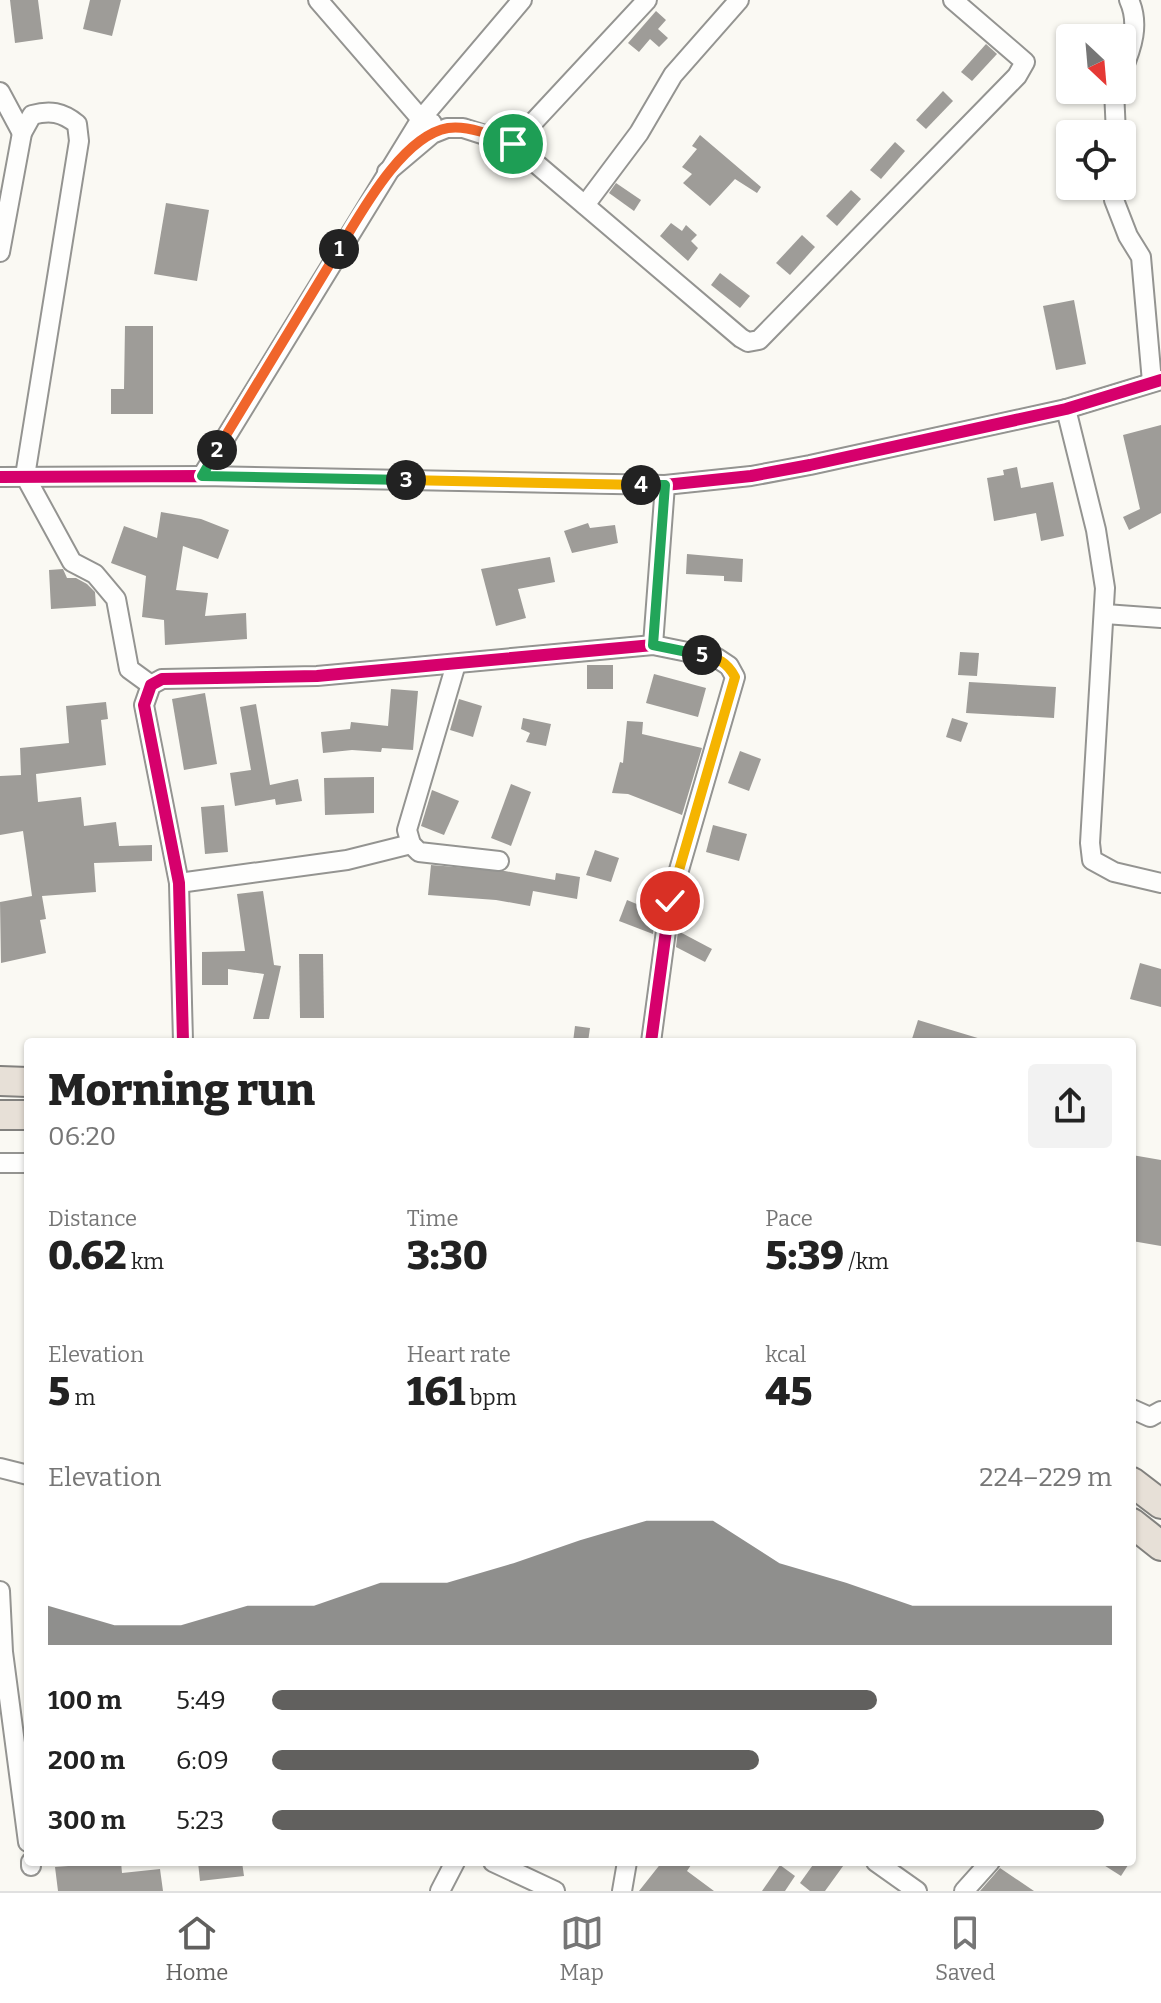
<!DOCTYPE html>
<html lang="en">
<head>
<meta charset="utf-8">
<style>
  body { margin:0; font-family:Bitter,serif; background:#f2f2f2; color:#222; height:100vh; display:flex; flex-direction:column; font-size:30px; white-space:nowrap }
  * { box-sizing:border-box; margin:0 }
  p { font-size:26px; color:#767676 }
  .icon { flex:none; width:44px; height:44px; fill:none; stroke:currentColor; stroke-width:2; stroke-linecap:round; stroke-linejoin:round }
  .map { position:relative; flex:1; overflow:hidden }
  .panel { position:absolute; left:24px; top:1038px; width:1112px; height:828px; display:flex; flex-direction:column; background:#fff; border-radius:8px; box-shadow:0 2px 6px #0004 }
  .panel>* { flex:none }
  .needle { width:52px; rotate:154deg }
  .tools { position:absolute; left:1056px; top:24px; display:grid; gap:16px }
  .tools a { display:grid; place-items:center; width:80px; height:80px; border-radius:8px; background:#fff; box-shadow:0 2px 6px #0004; font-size:40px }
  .pin { position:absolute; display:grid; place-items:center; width:68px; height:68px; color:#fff; margin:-34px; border:4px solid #fff; border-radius:50%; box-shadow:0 2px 8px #0007 }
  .km { position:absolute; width:40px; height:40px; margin:-20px; border-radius:50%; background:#222; color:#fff; font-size:22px; line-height:40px; text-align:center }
  .round { display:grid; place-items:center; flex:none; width:84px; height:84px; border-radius:8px; background:#f2f2f2 }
  .summary { display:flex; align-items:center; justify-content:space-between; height:136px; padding:0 24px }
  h1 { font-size:44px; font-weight:800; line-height:60px }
  .stats { display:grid; grid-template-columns:repeat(3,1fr); gap:12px; height:136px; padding:8px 24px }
  .stats div { display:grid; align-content:center }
  .stats b { font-size:40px; font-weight:800 }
  .stats small { font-size:22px; font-weight:400 }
  .stats p { font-size:22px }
  .chart { height:224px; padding:16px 24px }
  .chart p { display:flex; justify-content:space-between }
  .chart svg { width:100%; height:144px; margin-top:8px; fill:#61605e; opacity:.7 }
  ul { padding:0 24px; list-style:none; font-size:26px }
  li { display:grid; grid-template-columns:128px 96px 1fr; align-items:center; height:60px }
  li i { height:20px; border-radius:10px; background:#61605e }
  .menu { display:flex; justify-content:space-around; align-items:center; height:112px; border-top:2px solid #e0e0e0; background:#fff; font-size:22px; color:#767676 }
  .menu a { display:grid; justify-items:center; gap:4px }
  .menu .on { color:#61605e }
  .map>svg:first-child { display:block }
</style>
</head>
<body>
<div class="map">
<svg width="1161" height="1891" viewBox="0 0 1161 1891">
  <rect width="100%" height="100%" fill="#faf9f3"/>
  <g fill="#9e9c98">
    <polygon points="10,0 38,0 43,39 15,43"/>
    <polygon points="90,0 121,0 112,36 83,29"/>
    <polygon points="656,11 666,20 658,29 668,38 659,47 650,39 639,52 628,43"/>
    <polygon points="986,44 997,54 972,81 961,72"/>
    <polygon points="943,91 953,101 926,129 916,120"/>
    <polygon points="700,135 761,187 757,193 735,179 710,206 683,183 692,174 682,167 697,149 692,146"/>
    <polygon points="895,142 905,151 881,179 870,170"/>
    <polygon points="616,183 641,200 634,211 609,193"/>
    <polygon points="851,190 861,199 837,226 826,216"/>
    <polygon points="166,203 209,210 197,281 154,274"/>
    <polygon points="671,223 682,231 686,225 697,235 691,241 698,248 688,261 660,236"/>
    <polygon points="802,235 815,247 790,275 776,263"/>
    <polygon points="720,273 750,296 740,308 711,285"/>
    <polygon points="1074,300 1086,364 1056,370 1043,306"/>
    <polygon points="125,326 153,326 153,414 111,414 111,389 124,389"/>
    <polygon points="1161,425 1161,513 1129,530 1123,517 1140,509 1123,435"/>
    <polygon points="1017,467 1021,488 1053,482 1064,536 1041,541 1036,513 994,521 987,478 1004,475 1003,470"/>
    <polygon points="161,512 201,519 229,530 218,559 183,546 176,590 208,593 205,616 246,613 247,639 165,645 164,620 142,617 146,576 111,563 124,526 157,538"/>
    <polygon points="588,523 590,528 615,525 618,543 572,553 564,531"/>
    <polygon points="687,554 743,559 742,582 724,581 724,576 686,574"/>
    <polygon points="550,557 555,582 518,589 526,618 496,626 481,569"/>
    <polygon points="63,569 67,578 76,578 87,584 95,592 96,606 51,609 49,570"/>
    <polygon points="960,652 979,653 977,676 958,675"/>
    <rect x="587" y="665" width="26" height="24"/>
    <polygon points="654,674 706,688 698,717 646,703"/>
    <polygon points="969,682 1056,687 1054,718 966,713"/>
    <polygon points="391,689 418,691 413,750 382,748 381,752 352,750 323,753 321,732 350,729 351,722 388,726"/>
    <polygon points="205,693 217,764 184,770 172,699"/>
    <polygon points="459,699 482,706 473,737 450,730"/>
    <polygon points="106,702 108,719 101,720 106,765 36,774 38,802 81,797 84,826 116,822 119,846 152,845 152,861 94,863 96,892 42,896 46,919 40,920 46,953 1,963 0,902 32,896 23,831 0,835 0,776 21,775 20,748 69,743 66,706"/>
    <polygon points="256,704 270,785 298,779 302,801 276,805 275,799 235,806 230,773 251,770 240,707"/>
    <polygon points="523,718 551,724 546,746 526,742 530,733 521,729"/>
    <polygon points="952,718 968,723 961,742 946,737"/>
    <polygon points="627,721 643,722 642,734 702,748 682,815 628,794 612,793 620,762 623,763"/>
    <polygon points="740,751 761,759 749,791 728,783"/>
    <polygon points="374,777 374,813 325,815 324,778"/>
    <polygon points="511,784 531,792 511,846 491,838"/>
    <polygon points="432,790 459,801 444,835 421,826"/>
    <polygon points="224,805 228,852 205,854 201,807"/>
    <polygon points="713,825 747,834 739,861 706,852"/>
    <polygon points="595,850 619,858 611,882 586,875"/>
    <polygon points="431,865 505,871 555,880 556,873 580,877 577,899 533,891 530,906 496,900 428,895"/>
    <polygon points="263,891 274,965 281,966 269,1019 253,1019 264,974 228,969 228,985 202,985 202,952 245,951 237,894"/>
    <polygon points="627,900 656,912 653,934 619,921"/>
    <polygon points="678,931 712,949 705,962 676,947"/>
    <polygon points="299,954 323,954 324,1018 300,1018"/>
    <polygon points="1140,963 1161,969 1161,1007 1130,999"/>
    <polygon points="918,1020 981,1039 980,1042 911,1042"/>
    <polygon points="575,1026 590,1028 588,1042 573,1042"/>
    <polygon points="1132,1155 1161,1160 1161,1246 1132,1241"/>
    <polygon points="121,1862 122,1873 160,1869 163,1891 58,1891 55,1867"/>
    <polygon points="198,1862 242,1862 244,1876 200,1881"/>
    <polygon points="662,1862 693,1862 687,1871 714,1891 639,1891"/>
    <polygon points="815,1862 846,1862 825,1891 810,1891 800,1883"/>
    <polygon points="1099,1862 1130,1862 1121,1876"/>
    <polygon points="780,1865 795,1876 785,1891 762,1891"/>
    <polygon points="1000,1868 1034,1891 980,1891"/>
  </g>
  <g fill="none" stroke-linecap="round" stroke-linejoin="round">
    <g stroke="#949491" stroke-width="22">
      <g id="minor">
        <polyline points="318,0 421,119 432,123"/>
        <path d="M1122 71C1132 48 1140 24 1129 0"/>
        <polyline points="1114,90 1116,134"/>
        <polyline points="0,92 22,133"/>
        <polyline points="513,144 647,0"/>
        <polyline points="387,172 432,134 447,128 463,128 513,144 741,338 748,342 759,340 1017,76 1025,62 953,0"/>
        <polyline points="1118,186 1114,200 1128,236 1141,257 1152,382"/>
        <polyline points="585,205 639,133 673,75 739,0"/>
        <path d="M0 252 22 133 32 115C50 110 62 112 77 124L79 141 25 476 72 562 95 574 116 599 129 669 151 685"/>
        <polyline points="1066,409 1096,530 1105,588 1090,843 1092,860 1114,872 1161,883"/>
        <polyline points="202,476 421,119 522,0"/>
        <polyline points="0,477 202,476 665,485 751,476 810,465 1066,409 1161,380"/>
        <polyline points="1105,614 1161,618"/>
        <polyline points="653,645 665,485"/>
        <polyline points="456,664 407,830 411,844 419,852 499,861"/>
        <polyline points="179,883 347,860 411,844"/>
        <polyline points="183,1042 179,883 144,705 151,685 162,679 317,676 653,645 717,658 729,666 735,677 670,901 651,1042"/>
        <polyline points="0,1163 28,1163"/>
        <polyline points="1132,1409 1150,1417 1161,1411"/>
        <polyline points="0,1468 28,1475"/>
        <polyline points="0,1591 3,1652 28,1842"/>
        <polyline points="31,1862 31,1866"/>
        <polyline points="493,1862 555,1891"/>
        <polyline points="876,1862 917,1891"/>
        <polyline points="440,1891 455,1862"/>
        <polyline points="622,1891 627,1862"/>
        <polyline points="964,1891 990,1862"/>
      </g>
    </g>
    <g stroke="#82817e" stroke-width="32">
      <g id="highway">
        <polyline points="0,1081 28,1082"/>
        <polyline points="0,1115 28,1115"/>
        <polyline points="1132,1482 1161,1504"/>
        <polyline points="1132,1523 1161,1546"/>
      </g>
    </g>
    <use href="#minor" stroke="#fefefd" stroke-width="18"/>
    <use href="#highway" stroke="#e7e0d7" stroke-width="28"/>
    <g stroke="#fff" stroke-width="17">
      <g id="cycleway">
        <polyline points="0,477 202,476 665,485 751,476 810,465 1066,409 1161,380"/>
        <polyline points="183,1042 179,883 144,705 151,685 162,679 317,676 653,645 717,658 729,666 735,677 670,901 651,1042"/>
      </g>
    </g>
    <use href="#cycleway" stroke="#d6006c" stroke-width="12"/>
  </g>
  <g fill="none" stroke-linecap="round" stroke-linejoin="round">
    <g stroke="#fff" stroke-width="16">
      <path id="split-1" d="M339 249C361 213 402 136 448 128 469 125 494 136 513 144"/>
    </g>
    <g stroke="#fff" stroke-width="16">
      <polyline id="split-2" points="217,450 339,249"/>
    </g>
    <g stroke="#fff" stroke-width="16">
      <polyline id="split-3" points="217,450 202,476 406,480"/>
    </g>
    <g stroke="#fff" stroke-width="16">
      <polyline id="split-4" points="406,480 641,485"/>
    </g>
    <g stroke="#fff" stroke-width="16">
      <polyline id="split-5" points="641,485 665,485 653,645 702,655"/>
    </g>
    <g stroke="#fff" stroke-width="16">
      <path id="split-6" d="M670 901 735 677C727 662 718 658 702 655"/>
    </g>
    <use href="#split-1" stroke="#f0652b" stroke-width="10"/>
    <use href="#split-2" stroke="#f0652b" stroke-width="10"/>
    <use href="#split-3" stroke="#22a559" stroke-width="10"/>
    <use href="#split-4" stroke="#f5b400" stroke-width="10"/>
    <use href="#split-5" stroke="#22a559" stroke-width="10"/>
    <use href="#split-6" stroke="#f5b400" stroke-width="10"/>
  </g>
</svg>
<div class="tools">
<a><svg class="needle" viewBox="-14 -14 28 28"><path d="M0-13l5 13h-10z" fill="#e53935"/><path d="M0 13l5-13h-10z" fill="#767676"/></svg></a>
<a><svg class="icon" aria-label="locate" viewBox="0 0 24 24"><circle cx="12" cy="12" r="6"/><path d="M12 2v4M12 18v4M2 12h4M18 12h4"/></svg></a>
</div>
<div class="pin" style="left:513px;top:144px;background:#1e9e55"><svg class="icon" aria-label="arrive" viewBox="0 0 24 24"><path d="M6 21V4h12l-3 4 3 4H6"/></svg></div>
<div class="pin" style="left:670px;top:901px;background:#d93025"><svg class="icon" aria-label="check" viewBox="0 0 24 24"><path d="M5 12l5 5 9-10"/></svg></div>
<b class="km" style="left:339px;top:249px">1</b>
<b class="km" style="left:217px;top:450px">2</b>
<b class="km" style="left:406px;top:480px">3</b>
<b class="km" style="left:641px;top:485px">4</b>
<b class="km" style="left:702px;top:655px">5</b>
<section class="panel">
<div class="summary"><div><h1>Morning run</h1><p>06:20</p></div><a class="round"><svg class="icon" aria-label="share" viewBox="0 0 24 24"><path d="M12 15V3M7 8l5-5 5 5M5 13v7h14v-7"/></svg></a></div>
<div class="stats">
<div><p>Distance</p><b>0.62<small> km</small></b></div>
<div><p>Time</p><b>3:30</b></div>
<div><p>Pace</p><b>5:39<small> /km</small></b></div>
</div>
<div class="stats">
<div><p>Elevation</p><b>5<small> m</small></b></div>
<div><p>Heart rate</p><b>161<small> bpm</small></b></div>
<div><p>kcal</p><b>45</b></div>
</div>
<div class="chart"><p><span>Elevation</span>224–229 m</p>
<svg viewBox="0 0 160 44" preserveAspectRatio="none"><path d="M0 44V32L10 38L20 38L30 32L40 32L50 25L60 25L70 19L80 12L90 6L100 6L110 19L120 25L130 32L140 32L150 32L160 32V44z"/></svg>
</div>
<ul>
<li><b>100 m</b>5:49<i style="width:72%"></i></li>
<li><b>200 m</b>6:09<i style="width:58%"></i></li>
<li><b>300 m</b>5:23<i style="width:99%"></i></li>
</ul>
</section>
</div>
<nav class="menu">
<a class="on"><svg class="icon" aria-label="home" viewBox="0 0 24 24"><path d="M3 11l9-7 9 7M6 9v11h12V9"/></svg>Home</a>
<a><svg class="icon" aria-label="map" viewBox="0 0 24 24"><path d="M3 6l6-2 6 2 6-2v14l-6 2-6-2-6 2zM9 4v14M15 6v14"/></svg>Map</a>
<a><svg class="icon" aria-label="saved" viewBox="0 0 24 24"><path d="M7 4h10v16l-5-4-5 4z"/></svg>Saved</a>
</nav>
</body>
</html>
